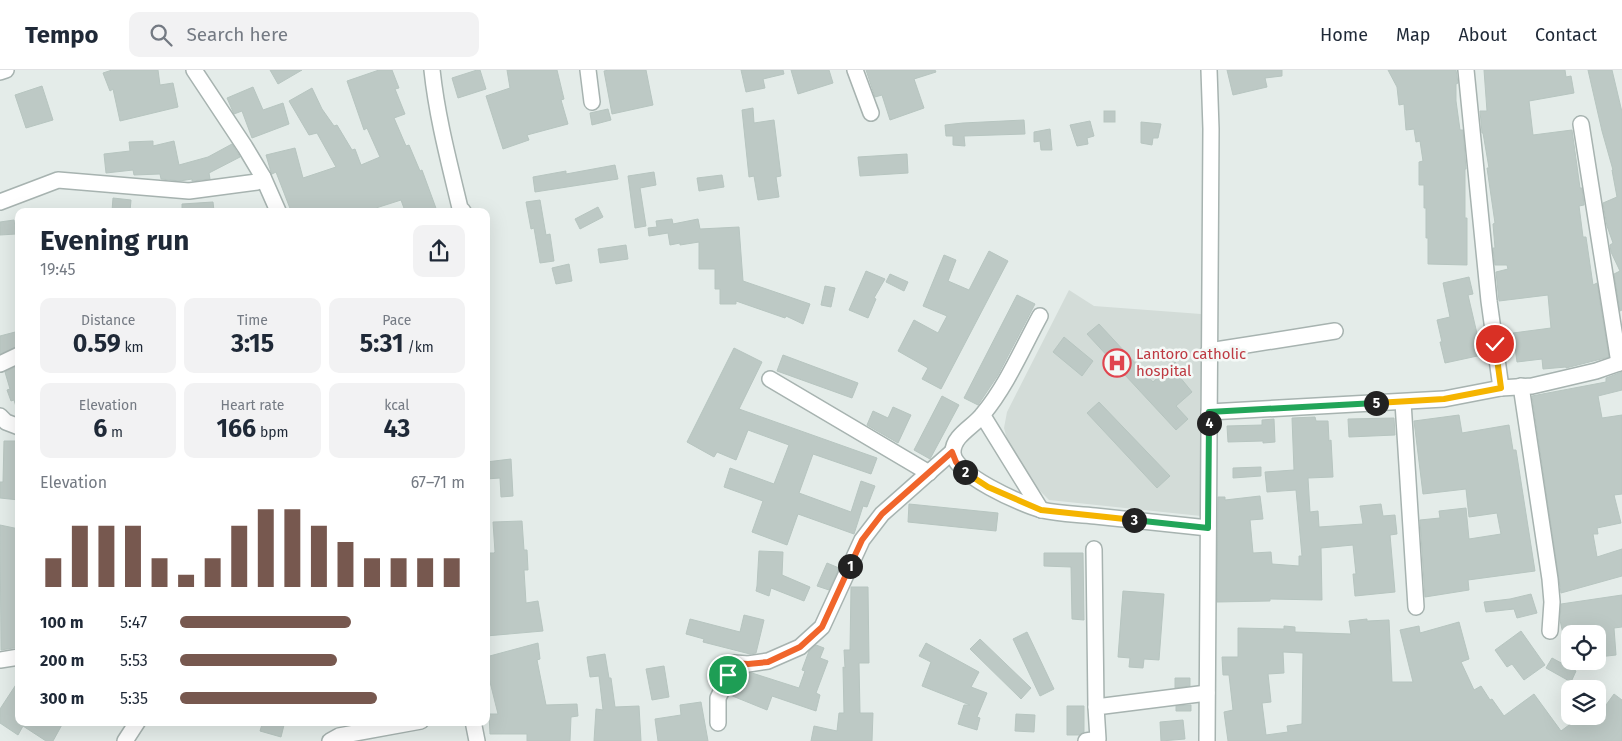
<!DOCTYPE html>
<html lang="en">
<head>
<meta charset="utf-8">
<style>
  body { margin:0; font-family:"Fira Sans",sans-serif; background:#f2f2f3; color:#1f2937; height:100vh; display:flex; flex-direction:column; font-size:19px; white-space:nowrap }
  * { box-sizing:border-box; margin:0 }
  p { font-size:16px; color:#747a83 }
  .icon { flex:none; width:28px; height:28px; fill:none; stroke:currentColor; stroke-width:2; stroke-linecap:round; stroke-linejoin:round }
  .map { position:relative; flex:1; overflow:hidden }
  .sheet { position:absolute; left:15px; top:138px; width:475px; height:518px; display:flex; flex-direction:column; background:#fff; border-radius:10px; box-shadow:0 5px 20px #0002 }
  .sheet>* { flex:none }
  .buttons { position:absolute; left:1561px; top:555px; display:grid; gap:10px }
  .buttons a { display:grid; place-items:center; width:45px; height:45px; border-radius:10px; background:#fff; box-shadow:0 5px 20px #0002; font-size:25px }
  .pin { position:absolute; display:grid; place-items:center; width:42px; height:42px; color:#fff; margin:-21px; border:2px solid #fff; border-radius:50%; box-shadow:0 1px 5px #0007 }
  .km { position:absolute; width:25px; height:25px; margin:-12px; border-radius:50%; background:#222; color:#fff; font-size:14px; line-height:25px; text-align:center }
  .round { display:grid; place-items:center; flex:none; width:52px; height:52px; border-radius:10px; background:#f2f2f3 }
  .headline { display:flex; align-items:center; justify-content:space-between; height:85px; padding:0 25px }
  h1 { font-size:28px; font-weight:700; line-height:38px }
  .stats { display:grid; grid-template-columns:repeat(3,1fr); gap:8px; height:85px; padding:5px 25px }
  .stats div { display:grid; align-content:center; border-radius:10px; background:#f2f2f3; text-align:center }
  .stats b { font-size:25px; font-weight:700 }
  .stats small { font-size:14px; font-weight:400 }
  .stats p { font-size:14px }
  .chart { height:140px; padding:10px 25px }
  .chart p { display:flex; justify-content:space-between }
  .chart svg { width:100%; height:90px; margin-top:5px; stroke:#77584f; stroke-width:6 }
  ul { padding:0 25px; list-style:none; font-size:16px }
  li { display:grid; grid-template-columns:80px 60px 1fr; align-items:center; height:38px }
  li i { height:12px; border-radius:6px; background:#77584f }
  header { display:flex; align-items:center; gap:30px; box-sizing:border-box; height:70px; padding:0 25px; background:#fff; border-bottom:1px solid #e0e1e3 }
  header strong { font-size:24px }
  nav { display:flex; gap:28px; margin-inline-start:auto; font-size:18px }
  .search { width:350px; height:45px; background:#f2f2f3; display:flex; align-items:center; gap:12px; box-sizing:border-box; padding:0 18px; border-radius:10px; color:#747a83; font-size:19px }
  .map>svg:first-child { display:block }
</style>
</head>
<body>
<header>
<strong>Tempo</strong>
<div class="search"><svg class="icon" aria-label="search" viewBox="0 0 24 24"><circle cx="10" cy="10" r="6"/><path d="M15 15l6 6"/></svg>Search here</div>
<nav><a>Home</a><a>Map</a><a>About</a><a>Contact</a></nav>
</header>
<div class="map">
<svg width="1622" height="671" viewBox="0 0 1622 671">
  <rect width="100%" height="100%" fill="#e4ece9"/>
  <polygon fill="#d3dcd8" points="1069,220 1094,236 1201,244 1201,446 1049,430 1025,406 1009,377 1004,358 1007,342"/>
  <g fill="#bdc9c5" stroke="#b7c5c0" fill-rule="evenodd">
    <polygon points="112,0 158,0 160,15 173,13 178,37 120,51 113,19 110,21 103,3"/>
    <polygon points="270,0 302,0 278,14"/>
    <polygon points="379,0 392,0 399,18 395,19 405,44 394,48 406,76 409,75 420,101 422,100 437,141 405,141 401,130 376,138 377,141 291,141 276,102 272,104 271,102 266,85 295,78 303,108 336,97 317,63 309,65 289,31 312,18 322,39 334,56 337,55 352,80 355,79 361,95 380,87 367,58 364,60 347,11"/>
    <polygon points="477,0 480,0 486,19 458,28 452,8"/>
    <polygon points="507,0 557,0 564,29 561,30 568,54 527,65 529,70 503,79 486,26 510,18"/>
    <polygon points="609,0 646,0 653,35 612,44 604,1"/>
    <polygon points="741,0 783,0 784,4 763,9 765,18 746,22"/>
    <polygon points="791,0 829,0 833,13 798,24"/>
    <polygon points="866,0 935,0 936,2 914,9 924,38 890,50 882,25 875,27"/>
    <polygon points="1227,0 1282,0 1282,6 1265,8 1267,17 1233,25"/>
    <polygon points="1388,0 1456,0 1458,13 1456,14 1456,31 1460,60 1463,60 1466,99 1465,99 1465,148 1467,148 1467,195 1428,194 1428,168 1426,168 1426,138 1424,138 1424,115 1419,115 1419,92 1423,91 1420,71 1416,72 1414,59 1406,60 1404,34 1399,35 1397,17"/>
    <polygon points="1484,0 1565,0 1566,7 1571,6 1574,23 1529,31 1533,65 1572,60 1580,118 1582,118 1584,135 1579,136 1583,167 1586,167 1593,215 1597,213 1609,287 1566,298 1566,297 1543,299 1542,289 1517,292 1513,263 1551,258 1548,225 1499,231 1496,202 1508,199 1507,195 1495,195 1493,178 1495,178 1493,154 1495,153 1487,98 1489,98 1483,63 1482,63 1480,41 1487,41"/>
    <polygon points="1588,0 1612,0 1622,42 1622,240 1620,241 1614,204 1620,201 1611,182 1610,175 1613,173 1607,156 1603,133 1617,127 1612,100 1613,100 1602,61"/>
    <polygon points="42,16 53,50 26,58 15,25"/>
    <polygon points="253,17 263,40 283,33 289,54 252,68 242,41 234,44 227,28"/>
    <polygon points="753,38 754,53 774,50 781,106 776,107 779,127 758,130 754,106 749,107 742,40"/>
    <polygon points="608,39 611,50 592,55 590,43"/>
    <rect x="1104" y="41" width="11" height="11"/>
    <polygon points="1024,50 1025,64 964,66 965,76 953,75 953,66 946,66 945,55 963,53"/>
    <polygon points="1090,51 1094,66 1087,68 1088,74 1077,76 1070,55"/>
    <polygon points="1141,52 1161,54 1158,68 1153,68 1152,75 1141,73"/>
    <polygon points="1050,59 1052,80 1041,80 1040,71 1034,72 1034,62"/>
    <polygon points="153,71 153,76 174,71 179,95 208,87 232,74 240,87 209,103 210,109 192,111 192,109 180,111 161,109 160,104 134,105 133,100 106,103 104,84 130,81 129,72"/>
    <polygon points="907,84 908,103 860,106 858,87"/>
    <polygon points="615,95 618,109 535,122 533,107 566,101 566,104"/>
    <polygon points="654,102 656,115 640,118 646,156 635,158 628,106"/>
    <polygon points="722,105 724,117 699,121 697,108"/>
    <polygon points="113,128 131,130 130,141 112,141"/>
    <polygon points="540,130 546,165 550,164 554,191 540,193 534,158 531,159 526,132"/>
    <polygon points="213,132 214,141 182,141 182,134"/>
    <polygon points="598,137 603,147 580,159 575,149"/>
    <polygon points="672,149 673,154 698,149 700,159 739,157 743,211 810,234 803,254 786,246 785,248 736,231 736,234 720,234 720,219 715,219 715,199 699,199 699,172 680,175 680,173 670,175 668,163 649,166 648,158 657,157 656,151"/>
    <polygon points="14,150 16,164 0,165 0,152"/>
    <polygon points="626,175 628,189 600,193 598,179"/>
    <polygon points="989,181 1008,191 941,319 922,309 928,298 898,281 914,250 938,263 947,246 923,236 944,185 956,190 948,211 969,220"/>
    <polygon points="569,194 572,211 556,214 552,198"/>
    <polygon points="866,201 885,209 874,228 876,229 868,248 849,240"/>
    <polygon points="890,204 908,212 904,221 886,212"/>
    <polygon points="1469,207 1473,224 1468,225 1482,285 1445,293 1440,272 1442,272 1437,250 1450,247 1443,213"/>
    <polygon points="825,216 835,218 831,237 821,235"/>
    <polygon points="1017,225 1035,234 998,305 978,335 964,328"/>
    <polygon points="1099,254 1153,312 1175,292 1184,302 1179,306 1192,322 1176,336 1188,349 1176,360 1087,264"/>
    <polygon points="19,261 19,276 0,284 0,266"/>
    <polygon points="1064,267 1093,291 1082,306 1053,282"/>
    <polygon points="734,278 762,292 739,339 877,388 871,404 813,384 799,423 851,442 861,411 875,416 867,437 863,436 854,464 798,444 787,475 752,462 763,431 724,417 730,398 774,414 789,375 748,360 736,390 717,382 714,387 687,372"/>
    <polygon points="783,285 858,313 852,328 777,301"/>
    <polygon points="19,295 19,339 17,340 14,330 11,331 7,320 10,319 5,302"/>
    <polygon points="1622,302 1622,320 1598,326 1602,348 1622,345 1622,424 1614,425 1621,453 1597,458 1598,464 1593,464 1597,487 1622,479 1622,506 1561,523 1532,326 1606,312 1606,308"/>
    <polygon points="942,326 959,335 930,389 914,380"/>
    <polygon points="1099,332 1170,406 1157,418 1087,343"/>
    <polygon points="893,337 911,345 898,373 867,355 873,341 888,348"/>
    <polygon points="1459,345 1462,363 1509,355 1513,380 1516,380 1535,501 1468,510 1469,520 1425,527 1420,450 1440,448 1439,441 1466,438 1469,469 1501,464 1497,443 1469,447 1466,419 1423,424 1414,351"/>
    <polygon points="1315,347 1316,351 1328,351 1329,371 1331,370 1333,407 1308,408 1310,442 1318,441 1319,457 1363,454 1360,436 1381,434 1383,446 1395,445 1397,464 1390,465 1395,522 1355,526 1353,504 1356,504 1353,475 1321,478 1322,530 1270,529 1270,531 1217,532 1218,427 1225,427 1225,430 1260,426 1263,449 1250,450 1253,483 1271,482 1272,494 1299,496 1299,486 1302,486 1296,420 1267,422 1265,402 1294,400 1292,348"/>
    <polygon points="1394,348 1395,365 1349,367 1348,349"/>
    <polygon points="1274,349 1275,372 1263,373 1263,371 1228,372 1227,356 1262,355 1262,350"/>
    <polygon points="4,371 19,371 19,430 0,428 0,412 3,412"/>
    <polygon points="511,389 513,426 501,427 500,408 486,409 486,392"/>
    <polygon points="1261,397 1261,406 1233,408 1233,398"/>
    <polygon points="909,434 998,443 996,461 908,452"/>
    <polygon points="522,451 524,480 527,480 528,500 524,500 526,533 538,531 543,561 486,566 486,483 494,483 495,482 493,452"/>
    <polygon points="0,455 19,459 19,577 1,580"/>
    <polygon points="759,481 783,482 782,505 810,517 804,531 771,518 769,526 756,521 757,516"/>
    <polygon points="1044,483 1083,483 1084,550 1072,549 1071,497 1044,496"/>
    <polygon points="827,493 839,498 829,520 817,516"/>
    <polygon points="851,517 868,517 869,593 859,593 860,643 873,643 872,671 811,671 814,656 837,661 839,643 844,643 843,597 845,598 844,580 850,580"/>
    <polygon points="1123,521 1164,524 1159,590 1144,589 1143,598 1129,597 1130,588 1118,587"/>
    <polygon points="1531,524 1537,543 1517,548 1514,539 1486,542 1484,532 1510,529"/>
    <polygon points="1622,525 1622,557 1614,558 1616,585 1598,587 1598,564 1563,564 1560,550 1561,534"/>
    <polygon points="744,545 764,550 756,583 750,584 703,572 704,569 686,564 690,549 740,562"/>
    <path d="M1367 549V551L1389 550 1392 612H1413L1400 560 1419 556 1420 563 1459 552 1469 589 1461 592 1474 620 1481 616 1490 630 1492 629 1504 646 1534 624 1561 661 1581 646H1598L1614 624 1622 630V671H1228L1224 642 1233 640 1229 605H1223L1222 587H1238V558L1284 559V556L1295 557V562L1351 564 1349 551ZM1283 582 1303 583 1302 654 1287 656 1288 662 1266 665 1262 633 1271 632 1268 604 1284 603Z"/>
    <polygon points="1521,561 1545,595 1524,610 1512,594 1507,597 1495,580"/>
    <polygon points="1027,562 1054,619 1040,626 1013,569"/>
    <polygon points="980,569 1031,618 1021,629 970,579"/>
    <polygon points="538,573 540,589 537,590 546,635 577,634 578,646 571,647 570,671 527,671 527,664 490,664 489,644 498,644 489,608 486,609 486,587"/>
    <polygon points="926,573 979,602 971,617 987,623 977,647 980,648 977,660 958,654 964,635 970,635 922,616 931,592 919,586"/>
    <polygon points="816,575 824,578 820,588 828,591 816,623 820,625 816,641 772,626 767,640 730,625 741,603 752,603 799,618 805,601 802,600 809,581"/>
    <polygon points="605,584 609,608 611,608 615,637 639,636 641,671 594,671 596,639 603,640 599,606 590,607 587,587"/>
    <polygon points="1552,588 1576,601 1571,612 1546,598"/>
    <polygon points="664,596 669,627 652,630 646,599"/>
    <polygon points="1175,608 1190,608 1190,616 1175,618"/>
    <polygon points="19,610 19,651 64,651 53,671 46,671 23,656 18,665 0,653 0,639"/>
    <polygon points="701,632 708,671 658,671 655,649 681,645 680,635"/>
    <polygon points="1191,635 1191,641 1176,641 1176,636"/>
    <polygon points="1067,636 1084,636 1084,662 1079,665 1067,665"/>
    <polygon points="1016,644 1035,645 1034,662 1015,661"/>
    <polygon points="1183,650 1185,669 1161,671 1160,652"/>
    <polygon points="263,651 285,651 281,667 260,661"/>
  </g>
  <g fill="none" stroke-linecap="round" stroke-linejoin="round">
    <g stroke="#a7b3b0" stroke-width="18">
      <g id="minor">
        <polyline points="194,0 245,77 263,107 278,141"/>
        <path d="M432 0C437 47 449 92 460 138L463 141"/>
        <polyline points="588,0 592,32"/>
        <polyline points="855,0 871,43"/>
        <polyline points="1466,0 1489,231 1501,318"/>
        <polyline points="0,2 6,0"/>
        <polyline points="1581,54 1619,293"/>
        <polyline points="0,132 58,110 189,121 257,112 263,107"/>
        <path d="M1040 246C1022 279 1007 315 983 344 975 356 953 365 953 382 952 404 1023 435 1042 440 1059 444 1077 444 1095 446 1132 450 1170 454 1208 458"/>
        <polyline points="1209,281 1335,261"/>
        <polyline points="0,294 19,285"/>
        <polyline points="770,309 929,403"/>
        <polyline points="1521,316 1550,509 1552,532 1550,561"/>
        <polyline points="1403,332 1416,537"/>
        <polyline points="1209,342 1444,329 1501,318 1532,316 1562,309 1596,301 1622,292"/>
        <polyline points="0,346 6,352 19,357"/>
        <polyline points="983,346 1041,440"/>
        <polyline points="1094,479 1096,637"/>
        <polyline points="0,590 19,587"/>
        <polyline points="473,651 477,671"/>
        <polyline points="718,653 718,628 735,593 748,594 768,591 800,577 822,557 862,470 882,444 952,382"/>
        <polyline points="125,671 138,651"/>
        <polyline points="330,671 339,666 421,651"/>
        <polyline points="1086,671 1098,669 1096,637 1207,623"/>
        <polyline points="1207,671 1211,59 1209,0"/>
      </g>
    </g>
    <use href="#minor" stroke="#fff" stroke-width="15"/>
  </g>
  <g fill="none" stroke-linecap="round" stroke-linejoin="round">
    <g stroke="#fff" stroke-width="10">
      <polyline id="split-1" points="728,605 735,593 748,594 768,592 800,577 822,557 850,496"/>
    </g>
    <g stroke="#fff" stroke-width="10">
      <polyline id="split-2" points="850,496 862,470 882,444 952,382 956,392 965,402"/>
    </g>
    <g stroke="#fff" stroke-width="10">
      <polyline id="split-3" points="965,402 988,417 1041,440 1134,450"/>
    </g>
    <g stroke="#fff" stroke-width="10">
      <polyline id="split-4" points="1134,450 1208,458 1209,353"/>
    </g>
    <g stroke="#fff" stroke-width="10">
      <polyline id="split-5" points="1209,353 1209,342 1376,333"/>
    </g>
    <g stroke="#fff" stroke-width="10">
      <polyline id="split-6" points="1376,333 1444,329 1501,318 1495,274"/>
    </g>
    <use href="#split-1" stroke="#f0652b" stroke-width="6"/>
    <use href="#split-2" stroke="#f0652b" stroke-width="6"/>
    <use href="#split-3" stroke="#f5b400" stroke-width="6"/>
    <use href="#split-4" stroke="#22a559" stroke-width="6"/>
    <use href="#split-5" stroke="#22a559" stroke-width="6"/>
    <use href="#split-6" stroke="#f5b400" stroke-width="6"/>
  </g>
  <defs>
    <g id="hospital-ring" transform="scale(1.4375)"><circle r="9.5" fill="#f4f9f7" stroke="#e0444e" stroke-width="1.5"/><path d="M-5-5h3v3.5h4V-5h3V5h-3V1.5h-4V5h-3Z" fill="#e0444e"/></g>
  </defs>
  <g fill-rule="evenodd">
    <use href="#hospital-ring" x="1117" y="293"/>
  </g>
  <g text-anchor="middle" dominant-baseline="central" stroke-width="5" stroke-linejoin="round" paint-order="stroke">
    <g font-size="15" fill="#be3a42" stroke="#f4f9f7" text-anchor="start">
      <text x="1136" y="284">Lantoro catholic<tspan x="1136" dy="17">hospital</tspan></text>
    </g>
  </g>
</svg>
<div class="buttons">
<a><svg class="icon" aria-label="locate" viewBox="0 0 24 24"><circle cx="12" cy="12" r="6"/><path d="M12 2v4M12 18v4M2 12h4M18 12h4"/></svg></a>
<a><svg class="icon" aria-label="layers" viewBox="0 0 24 24"><path d="M12 4l9 5-9 5-9-5zM3 14l9 5 9-5"/></svg></a>
</div>
<div class="pin" style="left:728px;top:605px;background:#1e9e55"><svg class="icon" aria-label="arrive" viewBox="0 0 24 24"><path d="M6 21V4h12l-3 4 3 4H6"/></svg></div>
<div class="pin" style="left:1495px;top:274px;background:#d93025"><svg class="icon" aria-label="check" viewBox="0 0 24 24"><path d="M5 12l5 5 9-10"/></svg></div>
<b class="km" style="left:850px;top:496px">1</b>
<b class="km" style="left:965px;top:402px">2</b>
<b class="km" style="left:1134px;top:450px">3</b>
<b class="km" style="left:1209px;top:353px">4</b>
<b class="km" style="left:1376px;top:333px">5</b>
<section class="sheet">
<div class="headline"><div><h1>Evening run</h1><p>19:45</p></div><a class="round"><svg class="icon" aria-label="share" viewBox="0 0 24 24"><path d="M12 15V3M7 8l5-5 5 5M5 13v7h14v-7"/></svg></a></div>
<div class="stats">
<div><p>Distance</p><b>0.59<small> km</small></b></div>
<div><p>Time</p><b>3:15</b></div>
<div><p>Pace</p><b>5:31<small> /km</small></b></div>
</div>
<div class="stats">
<div><p>Elevation</p><b>6<small> m</small></b></div>
<div><p>Heart rate</p><b>166<small> bpm</small></b></div>
<div><p>kcal</p><b>43</b></div>
</div>
<div class="chart"><p><span>Elevation</span>67–71 m</p>
<svg viewBox="0 0 160 44" preserveAspectRatio="none"><path d="M5 44V30M15 44V14M25 44V14M35 44V14M45 44V30M55 44V38M65 44V30M75 44V14M85 44V6M95 44V6M105 44V14M115 44V22M125 44V30M135 44V30M145 44V30M155 44V30"/></svg>
</div>
<ul>
<li><b>100 m</b>5:47<i style="width:60%"></i></li>
<li><b>200 m</b>5:53<i style="width:55%"></i></li>
<li><b>300 m</b>5:35<i style="width:69%"></i></li>
</ul>
</section>
</div>
</body>
</html>
